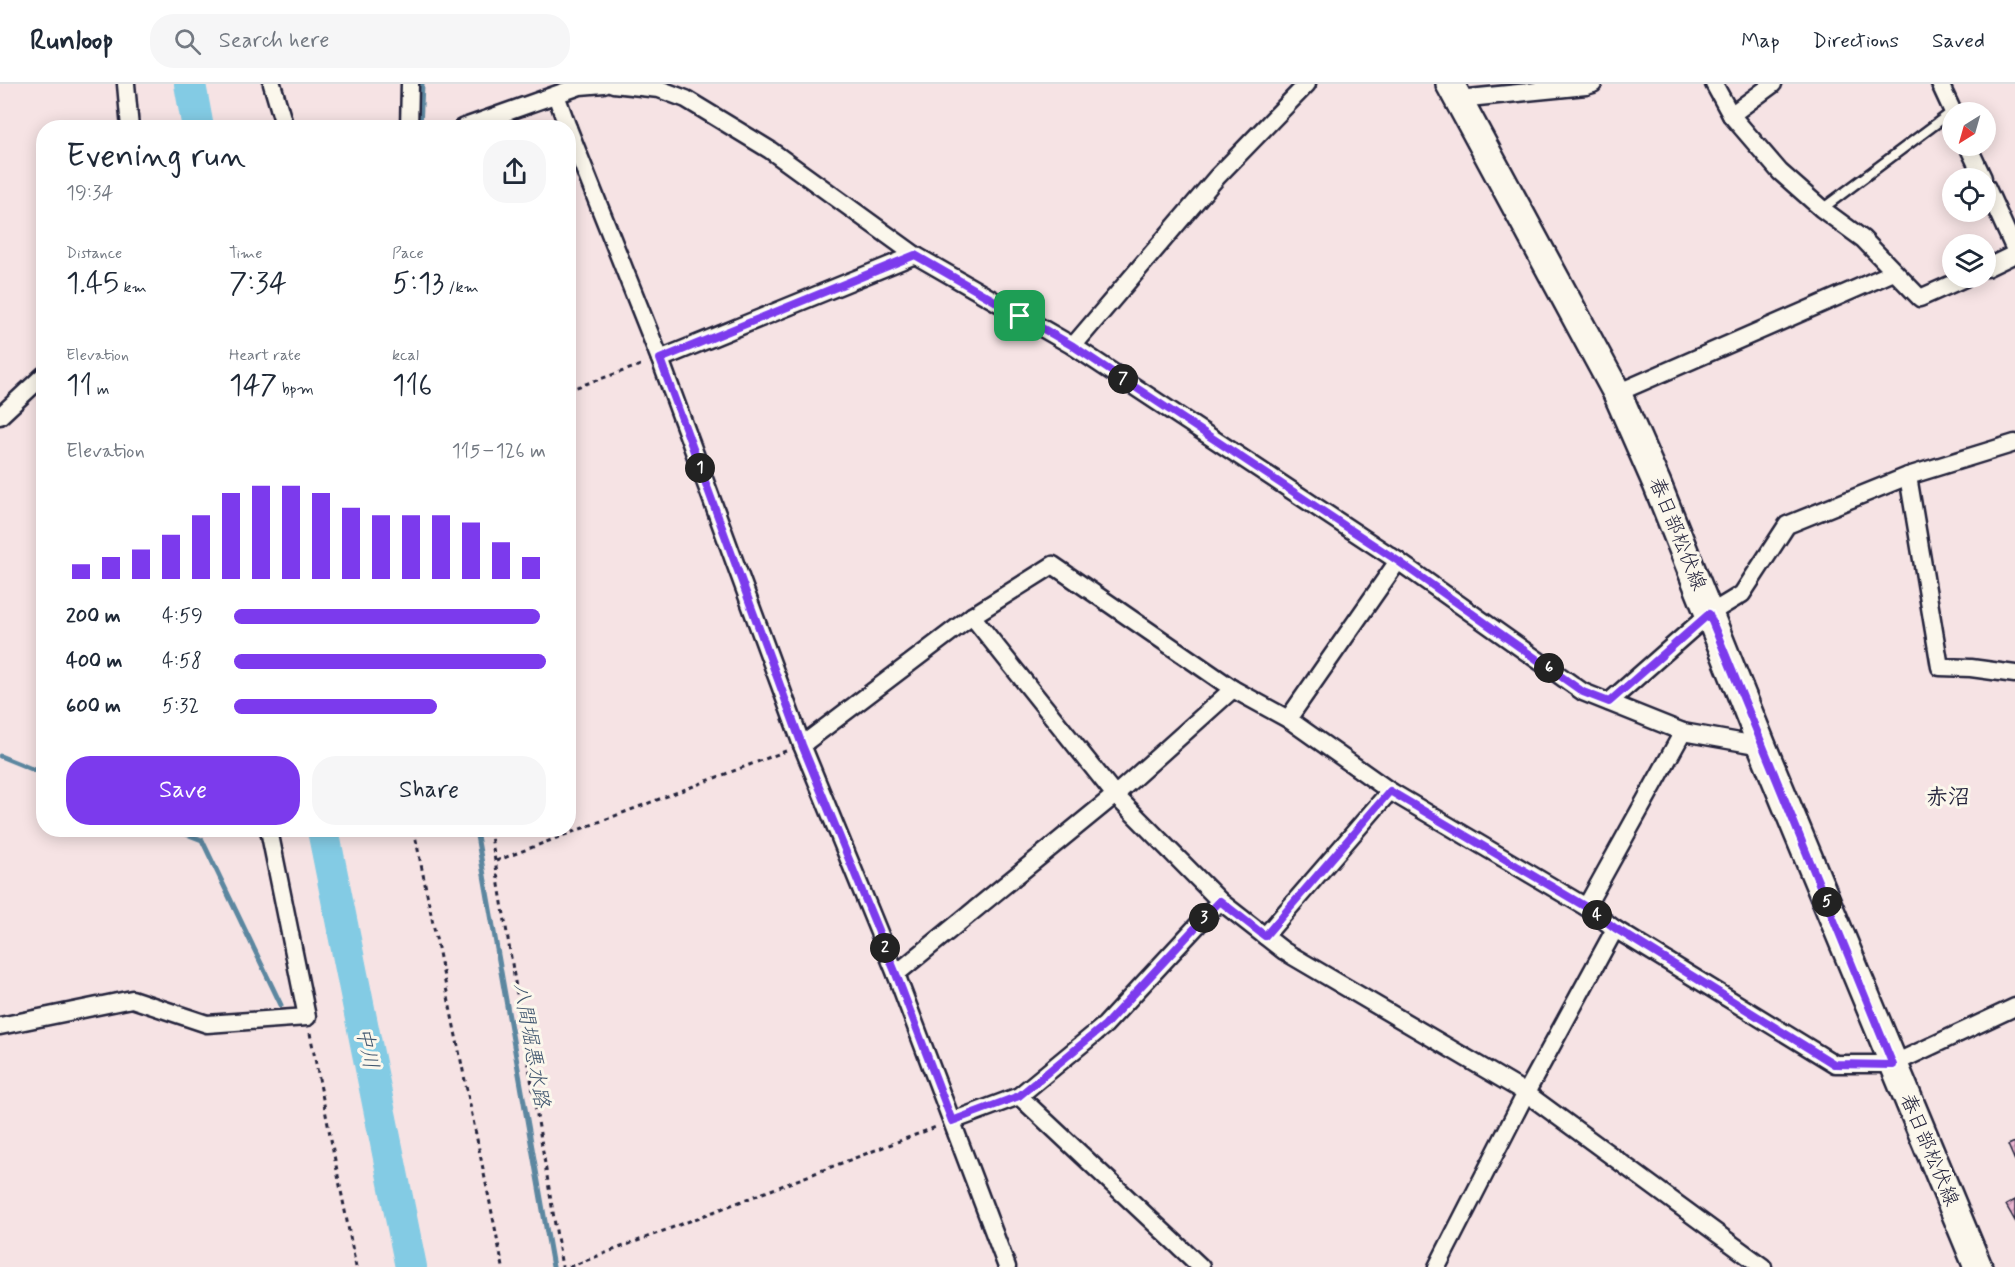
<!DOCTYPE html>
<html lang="en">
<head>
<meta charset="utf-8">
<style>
  body { margin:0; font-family:Mynerve,"Klee One",sans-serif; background:#f6f6f7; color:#1f2937; height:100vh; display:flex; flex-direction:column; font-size:22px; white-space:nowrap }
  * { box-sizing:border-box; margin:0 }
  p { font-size:20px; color:#747a83 }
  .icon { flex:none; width:33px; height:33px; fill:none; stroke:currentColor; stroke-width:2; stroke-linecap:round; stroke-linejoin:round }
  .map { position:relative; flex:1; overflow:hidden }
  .sheet { position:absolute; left:36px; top:36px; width:540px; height:717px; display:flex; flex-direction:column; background:#fff; border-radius:24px; box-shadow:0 3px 15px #0003 }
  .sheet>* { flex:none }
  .needle { width:39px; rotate:217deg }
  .tools { position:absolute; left:1942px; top:18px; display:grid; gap:12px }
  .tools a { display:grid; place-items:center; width:54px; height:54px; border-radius:50%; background:#fff; box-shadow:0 3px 15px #0003; font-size:30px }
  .pin { position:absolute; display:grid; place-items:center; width:51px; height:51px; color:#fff; margin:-26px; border-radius:12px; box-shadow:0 3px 9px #0006 }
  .km { position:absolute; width:30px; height:30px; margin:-15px; border-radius:50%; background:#222; color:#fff; font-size:16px; line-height:30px; text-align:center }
  .round { display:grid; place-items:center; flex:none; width:63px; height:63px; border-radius:24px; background:#f6f6f7 }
  .head { display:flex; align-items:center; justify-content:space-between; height:102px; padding:0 30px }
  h1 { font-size:33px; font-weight:600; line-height:45px }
  .stats { display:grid; grid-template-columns:repeat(3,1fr); gap:9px; height:102px; padding:6px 30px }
  .stats div { display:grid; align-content:center }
  .stats b { font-size:30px; font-weight:600 }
  .stats small { font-size:16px; font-weight:400 }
  .stats p { font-size:16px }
  .chart { height:168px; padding:12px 30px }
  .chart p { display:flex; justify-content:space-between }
  .chart svg { width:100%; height:108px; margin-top:6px; stroke:#7c3aed; stroke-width:6 }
  .action { display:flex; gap:12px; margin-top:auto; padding:12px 30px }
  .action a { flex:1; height:69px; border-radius:24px; background:#7c3aed; color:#fff; font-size:24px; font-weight:600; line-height:69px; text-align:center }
  .action a+a { background:#f6f6f7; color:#1f2937 }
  ul { padding:0 30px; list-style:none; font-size:20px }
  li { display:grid; grid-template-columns:96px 72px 1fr; align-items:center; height:45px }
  li i { height:15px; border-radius:8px; background:#7c3aed }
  header { display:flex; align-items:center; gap:36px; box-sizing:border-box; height:84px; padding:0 30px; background:#fff; border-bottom:2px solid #e0e1e3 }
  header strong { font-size:28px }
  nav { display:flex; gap:33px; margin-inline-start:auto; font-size:21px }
  .search { width:420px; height:54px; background:#f6f6f7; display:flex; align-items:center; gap:15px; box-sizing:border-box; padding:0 21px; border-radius:24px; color:#747a83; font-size:22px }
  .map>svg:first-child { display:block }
</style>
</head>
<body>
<header>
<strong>Runloop</strong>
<div class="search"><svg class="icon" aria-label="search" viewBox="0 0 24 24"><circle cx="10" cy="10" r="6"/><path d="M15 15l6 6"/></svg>Search here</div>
<nav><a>Map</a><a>Directions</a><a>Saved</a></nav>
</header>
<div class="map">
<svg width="2015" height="1183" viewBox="0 0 2015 1183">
  <defs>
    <pattern id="building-hatch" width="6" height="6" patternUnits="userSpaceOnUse" patternTransform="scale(1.5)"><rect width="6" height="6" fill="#eab5d0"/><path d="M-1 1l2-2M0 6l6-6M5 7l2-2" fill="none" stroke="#c89bb4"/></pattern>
  </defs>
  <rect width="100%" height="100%" fill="#f6e3e4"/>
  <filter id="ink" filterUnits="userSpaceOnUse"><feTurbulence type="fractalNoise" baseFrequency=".0167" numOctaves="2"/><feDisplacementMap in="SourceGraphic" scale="12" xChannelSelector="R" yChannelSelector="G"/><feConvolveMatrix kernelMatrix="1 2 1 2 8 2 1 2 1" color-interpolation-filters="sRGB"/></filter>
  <g filter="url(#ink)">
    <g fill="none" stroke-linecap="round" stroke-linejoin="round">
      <g stroke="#5c87a0" stroke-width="5">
        <polyline points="420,44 422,0"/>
        <polyline points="0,672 44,690"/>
        <polyline points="176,746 202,756 281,921"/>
        <polyline points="476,746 553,1183"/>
      </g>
      <g stroke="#83cbe4" stroke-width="32">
        <polyline points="190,0 198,44"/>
        <polyline points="323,746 411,1183"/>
      </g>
    </g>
    <g fill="url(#building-hatch)" stroke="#22223b" stroke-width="1.5">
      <polygon points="2015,1058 2015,1077 2008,1061"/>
      <polygon points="2015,1116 2015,1137 2006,1121"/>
    </g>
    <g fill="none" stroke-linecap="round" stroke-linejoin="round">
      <g stroke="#22223b" stroke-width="13">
        <polyline id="lane" points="1822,125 1953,27"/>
      </g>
      <g stroke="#22223b" stroke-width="21">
        <g id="street">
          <polyline points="126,0 130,44"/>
          <polyline points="272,0 285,44"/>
          <polyline points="613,0 659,5 686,15 770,66 915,171 1073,262 1398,477 1583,608 1683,648 1762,662"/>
          <polyline points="1714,0 1731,31 1780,88 1822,125 1863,155 1920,214 1965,194"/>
          <polyline points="1940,0 1953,28"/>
          <polyline points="556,11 568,44"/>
          <polyline points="1459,15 1586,2 1593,0"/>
          <polyline points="1731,31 1773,0"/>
          <polyline points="409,44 410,0"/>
          <polyline points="462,44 580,2 604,0"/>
          <polyline points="568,44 660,275 802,661 896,890 1007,1183"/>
          <polyline points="1968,62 1983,94"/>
          <polyline points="1986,102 2015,166"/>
          <polyline points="1986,184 2015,170"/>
          <polyline points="1073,262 1217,93 1307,0"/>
          <polyline points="660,275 915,171"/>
          <polyline points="1617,309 1894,188"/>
          <polyline points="0,332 44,291"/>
          <polyline points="1908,392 1940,583 1971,584 2015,590"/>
          <polyline points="972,532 1115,711 1220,817 1284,867 1526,1009 1763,1183"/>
          <polyline points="1609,618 1709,530 1742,510 1787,441 1908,392 2015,359"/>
          <polyline points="1288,635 1398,477"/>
          <polyline points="802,661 972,532 1053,481 1233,605 1288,635 1390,707 1586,823 1615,845 1835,980 1893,980 2015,923"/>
          <polyline points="1586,823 1683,648"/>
          <polyline points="1265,852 1390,707"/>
          <polyline points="896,890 1115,711 1233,605"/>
          <polyline points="0,942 132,915 207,940 307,933 269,746"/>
          <polyline points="1019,1012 1201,1183"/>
          <polyline points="952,1037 1019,1012 1105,941 1220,817"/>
          <polyline points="1437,1183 1526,1009 1615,845"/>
        </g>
      </g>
      <g stroke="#22223b" stroke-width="32">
        <polyline id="primary" points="1450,0 1617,309 1657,400 1762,662 1978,1183"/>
      </g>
      <g stroke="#22223b" stroke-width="3" stroke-dasharray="4.5 4.5" stroke-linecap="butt">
        <polyline points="568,306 644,280"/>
        <polyline points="414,746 503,1183"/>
        <polyline points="490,746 562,1183"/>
        <polyline points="496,777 786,667"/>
        <polyline points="310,949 356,1183"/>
        <polyline points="569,1183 936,1043"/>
      </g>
      <use href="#lane" stroke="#fbf7ec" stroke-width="8"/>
      <use href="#street" stroke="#fbf7ec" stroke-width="16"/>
      <use href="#primary" stroke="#fbf7ec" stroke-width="27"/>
    </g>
  </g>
  <g fill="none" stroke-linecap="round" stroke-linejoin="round" filter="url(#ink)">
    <g stroke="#fff" stroke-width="12">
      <polygon id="route" points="915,171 1073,262 1398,477 1583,608 1609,618 1709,530 1893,981 1834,980 1615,844 1586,823 1390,707 1265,852 1220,817 1105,941 1019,1012 952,1037 896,890 802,661 660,275"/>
    </g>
    <use href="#route" stroke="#7c3aed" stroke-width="8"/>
  </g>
  <g text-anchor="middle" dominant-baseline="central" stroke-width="6" stroke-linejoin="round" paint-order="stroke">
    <g font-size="20" fill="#22223b" stroke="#fbf7ec">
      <text transform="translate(1677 450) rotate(68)">春日部松伏線</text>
      <text transform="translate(1929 1066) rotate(67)">春日部松伏線</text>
    </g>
    <g font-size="21" font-style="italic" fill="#3f556e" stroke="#fbf7ec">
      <text transform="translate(531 961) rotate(80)">八間堀悪水路</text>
      <text transform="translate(367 964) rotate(79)">中川</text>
    </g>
    <g font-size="22" font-weight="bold" fill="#22223b" stroke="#fbf7ec">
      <text x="1948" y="714">赤沼</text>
    </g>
  </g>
</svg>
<div class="tools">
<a><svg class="needle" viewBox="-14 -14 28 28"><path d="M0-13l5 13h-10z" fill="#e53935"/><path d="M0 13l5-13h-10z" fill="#747a83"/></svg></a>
<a><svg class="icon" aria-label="locate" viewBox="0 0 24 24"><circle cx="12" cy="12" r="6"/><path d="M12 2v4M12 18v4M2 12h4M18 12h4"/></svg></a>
<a><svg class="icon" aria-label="layers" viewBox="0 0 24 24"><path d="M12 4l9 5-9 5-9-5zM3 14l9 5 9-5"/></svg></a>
</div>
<div class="pin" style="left:1020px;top:232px;background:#1e9e55"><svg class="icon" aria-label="arrive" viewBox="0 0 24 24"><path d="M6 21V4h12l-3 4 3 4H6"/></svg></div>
<b class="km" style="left:700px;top:384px">1</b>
<b class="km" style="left:885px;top:864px">2</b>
<b class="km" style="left:1204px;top:834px">3</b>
<b class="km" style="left:1597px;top:831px">4</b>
<b class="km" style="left:1827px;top:818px">5</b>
<b class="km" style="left:1549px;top:584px">6</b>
<b class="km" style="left:1123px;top:295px">7</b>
<section class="sheet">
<div class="head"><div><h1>Evening run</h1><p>19:34</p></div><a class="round"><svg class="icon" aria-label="share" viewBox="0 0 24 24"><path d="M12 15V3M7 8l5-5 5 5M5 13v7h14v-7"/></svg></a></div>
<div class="stats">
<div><p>Distance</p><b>1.45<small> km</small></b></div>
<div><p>Time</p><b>7:34</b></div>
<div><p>Pace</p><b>5:13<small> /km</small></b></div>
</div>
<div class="stats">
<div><p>Elevation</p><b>11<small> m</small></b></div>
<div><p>Heart rate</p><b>147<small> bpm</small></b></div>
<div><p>kcal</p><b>116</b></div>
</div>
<div class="chart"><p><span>Elevation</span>115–126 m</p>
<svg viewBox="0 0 160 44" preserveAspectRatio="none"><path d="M5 44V38M15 44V35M25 44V32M35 44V26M45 44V18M55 44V9M65 44V6M75 44V6M85 44V9M95 44V15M105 44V18M115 44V18M125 44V18M135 44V21M145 44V29M155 44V35"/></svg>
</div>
<ul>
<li><b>200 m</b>4:59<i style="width:98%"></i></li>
<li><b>400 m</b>4:58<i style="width:100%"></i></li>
<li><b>600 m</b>5:32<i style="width:65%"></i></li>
</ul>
<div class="action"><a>Save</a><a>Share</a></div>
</section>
</div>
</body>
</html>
